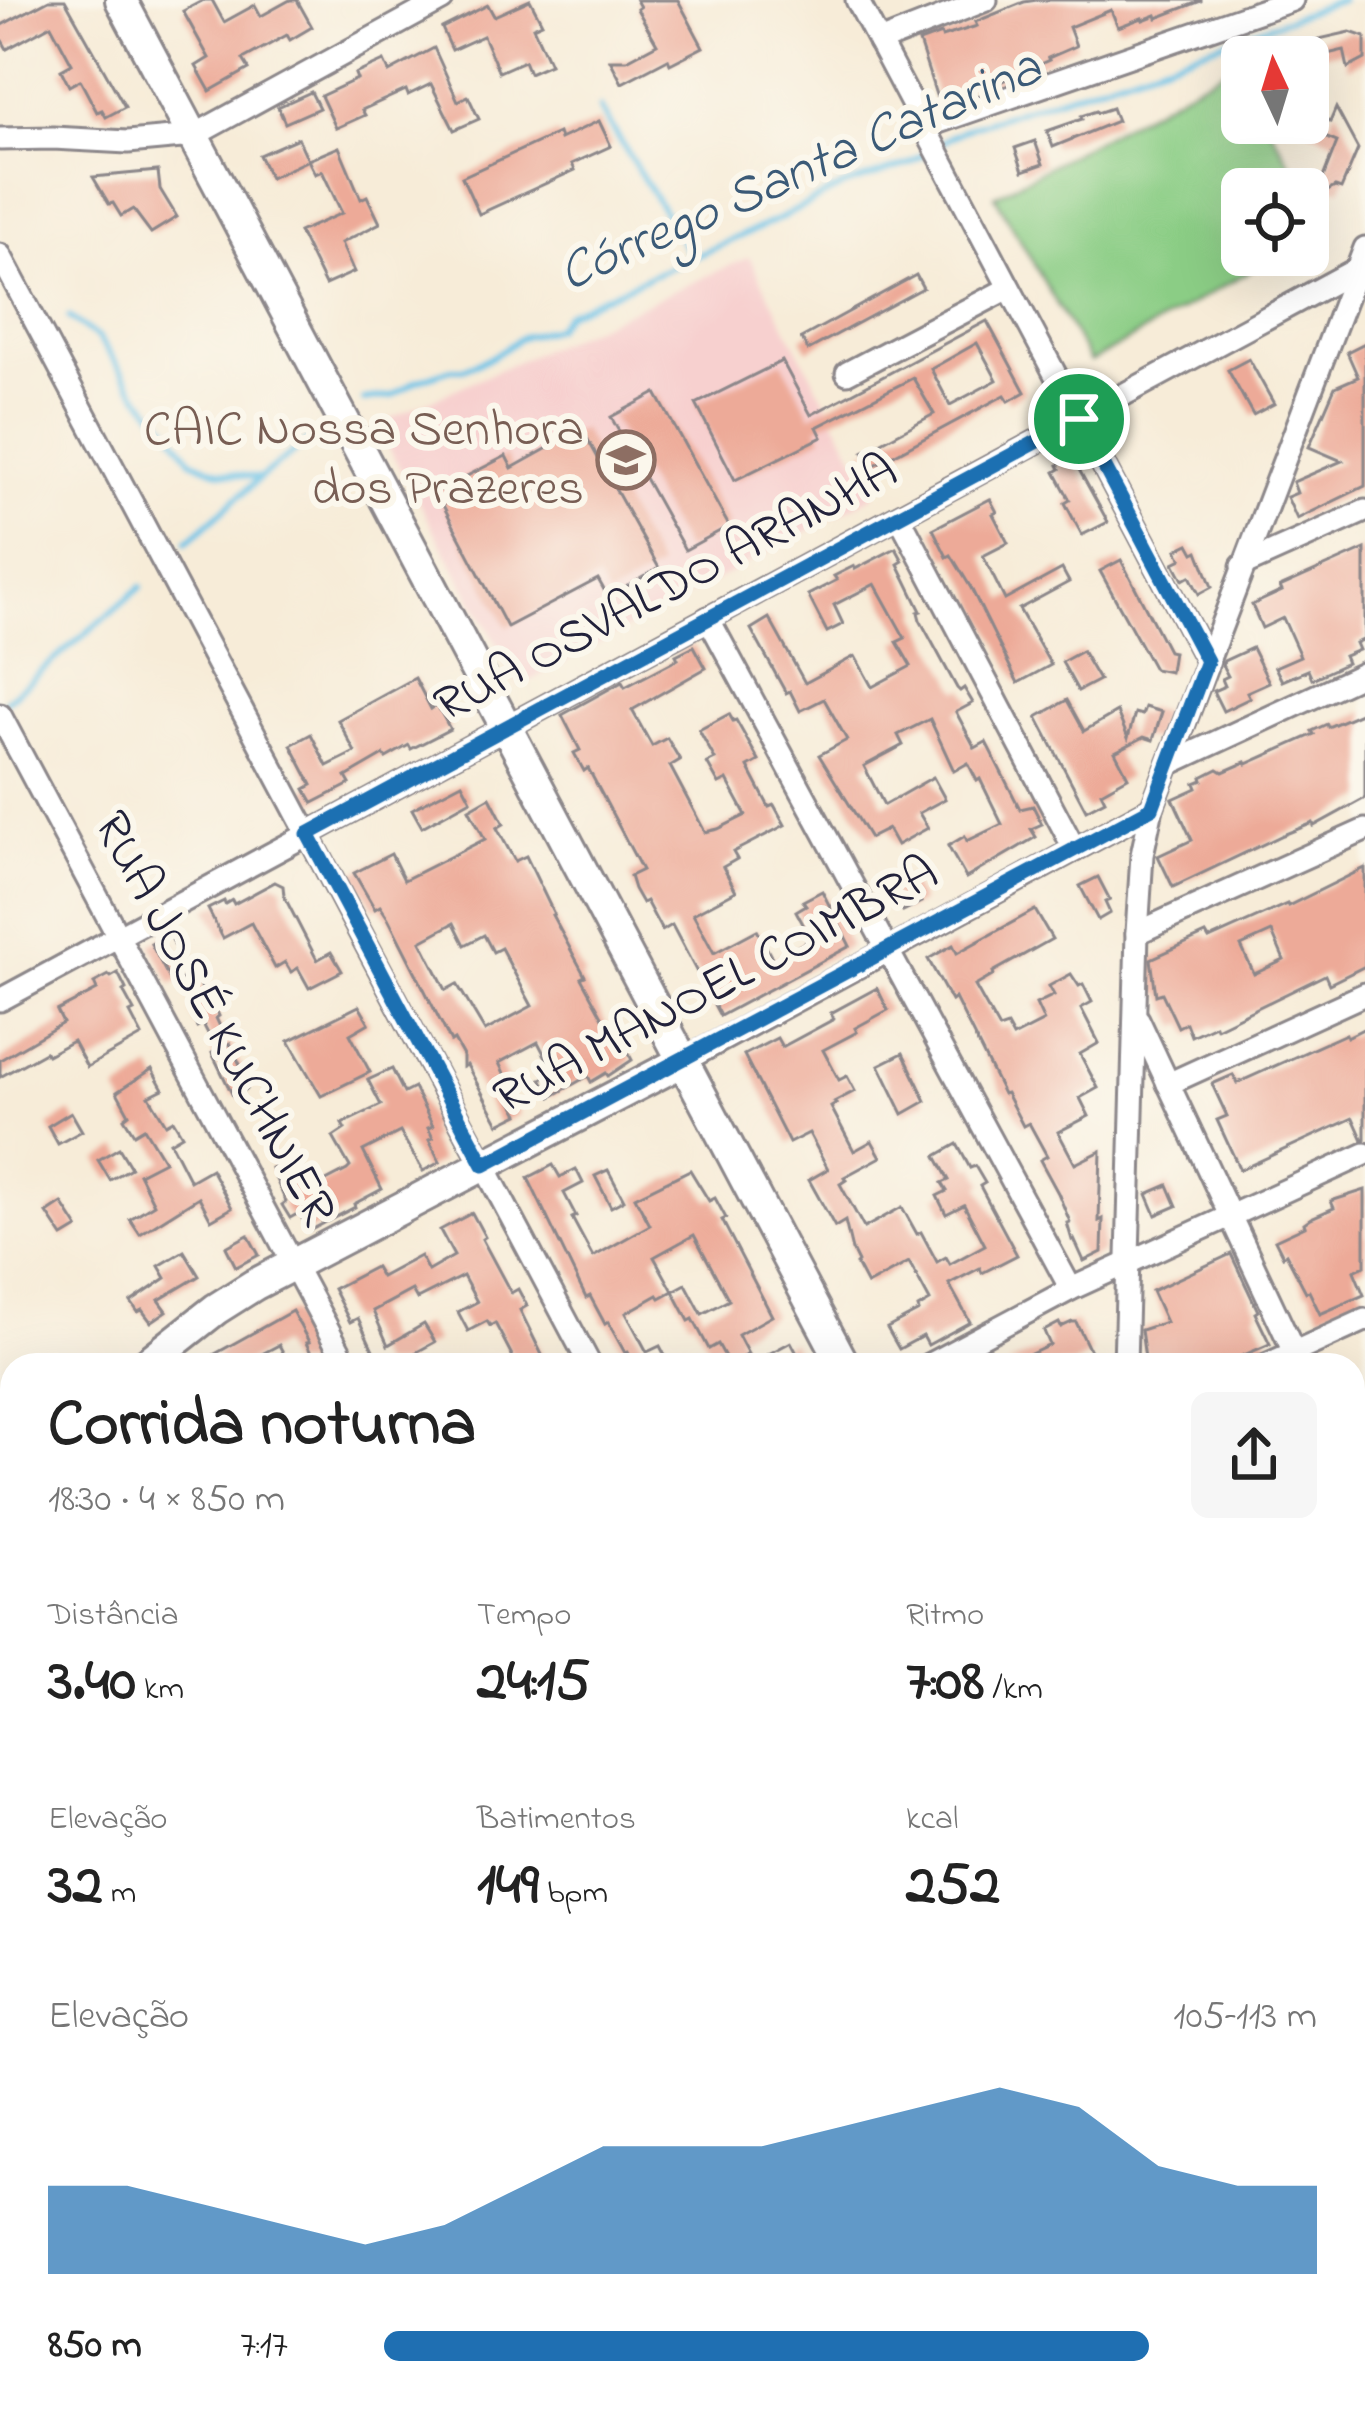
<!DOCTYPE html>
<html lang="pt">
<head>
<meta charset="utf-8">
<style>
  body { margin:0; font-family:"Indie Flower",sans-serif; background:#f6f6f6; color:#222; height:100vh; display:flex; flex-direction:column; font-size:45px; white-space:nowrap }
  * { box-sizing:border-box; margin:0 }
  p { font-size:39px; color:#767676 }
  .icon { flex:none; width:66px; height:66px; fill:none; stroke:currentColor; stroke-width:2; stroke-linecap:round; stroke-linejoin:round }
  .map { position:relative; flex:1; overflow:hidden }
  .panel { position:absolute; left:0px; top:1353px; width:1365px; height:1065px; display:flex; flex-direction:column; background:#fff; border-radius:36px 36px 0 0; box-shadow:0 12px 48px #0002 }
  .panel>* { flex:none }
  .needle { width:78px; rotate:356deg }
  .controls { position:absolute; left:1221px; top:36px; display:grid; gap:24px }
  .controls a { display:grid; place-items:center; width:108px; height:108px; border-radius:18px; background:#fff; box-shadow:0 12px 48px #0002; font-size:60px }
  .pin { position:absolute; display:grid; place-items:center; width:102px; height:102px; color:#fff; margin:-51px; border:6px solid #fff; border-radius:50%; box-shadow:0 3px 12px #0007 }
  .round { display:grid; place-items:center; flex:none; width:126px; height:126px; border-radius:18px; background:#f6f6f6 }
  .head { display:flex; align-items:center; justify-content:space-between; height:204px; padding:0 48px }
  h1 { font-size:66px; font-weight:700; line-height:90px }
  .figures { display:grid; grid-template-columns:repeat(3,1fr); gap:18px; height:204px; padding:12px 48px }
  .figures div { display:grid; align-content:center }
  .figures b { font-size:60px; font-weight:700 }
  .figures small { font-size:33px; font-weight:400 }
  .figures p { font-size:33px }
  .chart { height:336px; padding:24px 48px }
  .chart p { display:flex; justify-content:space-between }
  .chart svg { width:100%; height:216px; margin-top:12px; fill:#1f6fb2; opacity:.7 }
  ul { padding:0 48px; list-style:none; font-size:39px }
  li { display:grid; grid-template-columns:192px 144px 1fr; align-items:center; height:90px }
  li i { height:30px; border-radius:15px; background:#1f6fb2 }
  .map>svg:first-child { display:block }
</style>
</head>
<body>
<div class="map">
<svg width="1365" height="2416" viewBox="0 0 1365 2416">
  <rect width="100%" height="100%" fill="#fbf7ec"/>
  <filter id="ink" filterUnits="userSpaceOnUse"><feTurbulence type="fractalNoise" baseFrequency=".00833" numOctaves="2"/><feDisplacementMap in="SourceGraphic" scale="24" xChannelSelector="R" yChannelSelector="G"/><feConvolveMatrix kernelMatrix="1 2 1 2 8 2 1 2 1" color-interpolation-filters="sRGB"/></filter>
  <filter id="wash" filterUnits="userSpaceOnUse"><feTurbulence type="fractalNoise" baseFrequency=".004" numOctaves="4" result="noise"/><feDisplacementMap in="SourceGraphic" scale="48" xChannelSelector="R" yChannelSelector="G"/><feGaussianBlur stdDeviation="2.7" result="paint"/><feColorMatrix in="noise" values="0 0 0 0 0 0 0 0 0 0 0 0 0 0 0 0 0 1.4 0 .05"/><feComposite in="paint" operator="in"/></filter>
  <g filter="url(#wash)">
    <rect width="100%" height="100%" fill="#f7ecd8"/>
    <polygon fill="#f7d0cf" points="749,257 875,495 520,686 376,425"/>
    <polygon fill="#8bcd85" stroke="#567860" stroke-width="3" points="1234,64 1242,79 1242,123 1267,123 1305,189 1242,189 1242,255 1278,255 1090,362 995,196"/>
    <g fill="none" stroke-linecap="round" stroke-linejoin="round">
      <g stroke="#69c2e7" stroke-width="6">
        <polyline points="600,108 691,256"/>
        <polyline points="69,317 98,338 137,393 170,430 191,460 220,472 260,478"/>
        <polyline points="364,400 392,396 416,381 451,369 463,369 492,357 522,337 555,328 567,313 779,219 843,186 909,164 950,137 970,127 1167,62 1341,0"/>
        <polyline points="187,542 260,478 327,426"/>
        <polyline points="6,701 141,587"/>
      </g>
    </g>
    <g id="blocks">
      <g fill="#edaa98" fill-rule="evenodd">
        <polygon points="49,0 65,0 125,107 106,117 102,110 97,112 80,80 69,86 61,70 72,64 51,25 7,49 0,37 0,26"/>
        <polygon points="204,0 212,0 224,22 255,5 261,16 290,0 297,0 312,27 290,40 287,35 243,59 249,69 210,91 196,66 209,58 183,11"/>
        <polygon points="530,0 542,23 533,27 550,64 529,73 524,61 499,72 483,36 452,50 442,28 488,5 494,16"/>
        <polygon points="636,0 678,0 703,47 670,64 668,59 622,83 610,60 627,60 657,44 637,9 640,7"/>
        <polygon points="1037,0 1201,0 1201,1 1157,18 1156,15 1143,20 1142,18 1118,27 1111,10 1069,27 1076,46 1048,58 1049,60 982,90 979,82 937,98 919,42 941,34 942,37 977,26 975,22 1024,2"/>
        <polygon points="1350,32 1365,37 1365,59 1348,68 1344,50 1315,57 1310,41"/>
        <polygon points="434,48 458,101 468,96 479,119 454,130 431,84 408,95 406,90 362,110 365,115 336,128 321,96 357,79 355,74 384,61 389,72"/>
        <polygon points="311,92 319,108 285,123 278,107"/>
        <polygon points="1112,108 1117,121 1053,147 1047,131 1082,119 1081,116 1096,111 1097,113"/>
        <polygon points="1336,108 1358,149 1341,189 1335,187 1315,198 1337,142 1308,130 1308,113 1330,122"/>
        <polygon points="599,121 611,146 572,164 575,170 479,214 462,177 558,133 560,139"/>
        <polygon points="298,138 308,160 270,178 259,155"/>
        <polygon points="1035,141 1043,164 1023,171 1015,148"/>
        <polygon points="339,147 361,199 367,196 380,223 341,243 354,272 325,285 299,232 342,213 322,171 315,174 308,160"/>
        <polygon points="158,171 160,189 177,217 151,233 133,209 121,216 113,203 109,204 93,177"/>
        <polygon points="916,275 923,288 808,350 801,338"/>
        <path d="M987 321 1025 392 1009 401 1005 395 871 467 863 452 934 414 913 378 817 427 822 437 735 480 696 404 782 361 811 415ZM977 343 997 380 950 405 931 369Z"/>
        <polygon points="1365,343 1365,486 1297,519 1287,497 1297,493 1293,482 1342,461 1309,447 1335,387 1358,377 1347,352"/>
        <polygon points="1249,359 1274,404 1253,415 1228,370"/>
        <polygon points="656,393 729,526 685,550 611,417"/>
        <polygon points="582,429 659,568 608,597 598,579 507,627 436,492 506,456 512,468"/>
        <polygon points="1072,457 1108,522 1082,535 1065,503 1070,500 1055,472 1060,469 1058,465"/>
        <polygon points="990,499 997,512 993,514 1008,543 983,556 1005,600 1062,569 1069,582 1019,609 1051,665 1018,683 971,588 951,555 947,557 933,529"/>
        <polygon points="1189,544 1194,553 1198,551 1212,587 1199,594 1190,576 1183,580 1174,563 1182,559 1177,550"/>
        <polygon points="896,548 903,561 898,564 921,611 918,612 920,620 957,688 960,691 964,688 973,703 956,712 975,748 986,742 1020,809 1033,806 1042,824 1031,829 1036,837 966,878 948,846 965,836 967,841 1002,824 980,779 977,781 968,763 954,771 930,719 898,735 903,745 864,766 884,805 933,777 945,799 919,813 928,828 897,845 888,829 870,838 819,755 847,740 824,699 800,711 790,691 786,693 751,629 769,618 805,683 855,656 872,687 911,666 897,642 905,638 875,584 834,605 843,624 827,632 808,595 837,580 834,576 854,566 855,569"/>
        <polygon points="1365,549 1365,639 1356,643 1359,650 1344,656 1347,663 1312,679 1308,670 1282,681 1275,667 1300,656 1283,618 1262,628 1252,605 1282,591 1280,587"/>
        <polygon points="1121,560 1168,651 1173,652 1170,672 1154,669 1100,571"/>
        <polygon points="694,646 706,668 632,710 652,746 667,738 680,760 670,766 705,832 718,829 746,815 727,780 719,784 707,763 715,759 699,730 729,714 733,721 736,720 759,761 748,767 769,807 774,805 785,825 733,852 737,859 723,867 736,891 693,914 714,953 757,930 773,960 811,939 796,911 806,905 803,901 822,891 850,946 720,1016 672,925 662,931 646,901 642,903 634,889 630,876 642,870 588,768 584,771 574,753 580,750 562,715 622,682 625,687 678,659 676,655"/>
        <polygon points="1252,648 1269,682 1247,692 1250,698 1223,711 1213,691 1225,686 1222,679 1228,676 1222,665 1224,661"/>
        <polygon points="1082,651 1099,680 1078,691 1062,662"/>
        <polygon points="415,678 431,709 437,705 450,729 411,749 409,745 386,758 384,755 346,777 350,784 313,803 305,789 312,785 291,745 311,734 327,766 355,752 338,720"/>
        <polygon points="1067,700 1084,731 1117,712 1128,738 1135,713 1142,715 1145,707 1162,712 1153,740 1144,737 1115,752 1128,777 1101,792 1105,800 1086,810 1037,717"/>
        <polygon points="1365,711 1365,798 1314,826 1313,823 1283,835 1173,887 1158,856 1192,840 1173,799 1197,788 1195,783 1203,780 1202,777 1218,769 1223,772 1246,762 1247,764 1314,734 1312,731 1327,724 1328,727"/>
        <polygon points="462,783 471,800 422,827 412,809"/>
        <path d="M490 797 504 824 497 828 515 861 526 856 554 914 552 915 585 976 581 978 615 1040 620 1037 632 1060 608 1076 606 1073 591 1082 588 1076 551 1097 541 1079 554 1073 538 1042 499 1063 510 1085 504 1088 519 1114 499 1124 467 1065 463 1067V1056L454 1040 451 1042 388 918 380 906 375 909 354 873 391 854 404 880 485 839 469 809ZM454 923 465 945 484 935 493 952 501 948 532 1006 485 1031 457 984 446 990 421 941Z"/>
        <path d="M1365 868V966L1329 984 1325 975 1216 1028 1215 1025 1191 1036 1186 1023 1178 1027 1162 993 1156 995 1151 959 1206 934 1209 939 1287 904 1288 906ZM1272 932 1284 960 1254 974 1241 946Z"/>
        <polygon points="907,877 921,902 903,911 890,887"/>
        <polygon points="1098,877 1110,900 1105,902 1110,913 1098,920 1080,886"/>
        <polygon points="275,882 283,886 284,896 317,960 331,952 342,971 309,988 298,968 291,972 285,962 275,968 251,923 223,938 208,909 224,901 225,904 232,900 234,904"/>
        <polygon points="1035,910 1052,939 993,972 994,975 975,986 999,1029 1007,1026 1013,1037 1044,1021 1036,1004 1054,995 1049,986 1071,974 1079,986 1083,984 1092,1002 1081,1008 1099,1043 1080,1054 1098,1088 1080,1098 1089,1116 1058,1132 1075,1164 1101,1151 1099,1221 1103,1219 1102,1252 1084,1261 1074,1239 1072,1240 1067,1223 1070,1222 1058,1193 1040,1160 1047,1156 1029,1123 1023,1126 1006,1093 1003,1094 955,998 951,1001 928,959 953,945 957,953"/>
        <polygon points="170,934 187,976 172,984 151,944"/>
        <polygon points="118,973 126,989 123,991 134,1011 130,1013 142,1036 87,1067 73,1041 47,1055 45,1052 0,1077 0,1060 63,1023 57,1011 97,990 94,983 109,975 111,977"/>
        <polygon points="197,978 208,1002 212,1001 219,1016 216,1018 225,1037 213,1043 203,1024 197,1027 190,1012 196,1009 183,985"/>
        <polygon points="877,988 888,1010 855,1028 857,1032 823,1050 839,1080 847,1076 855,1091 834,1102 836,1104 831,1107 854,1151 872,1141 881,1157 844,1177 846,1180 840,1184 864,1228 902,1207 917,1234 921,1232 937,1262 946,1257 950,1264 985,1245 964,1205 946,1214 937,1196 947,1191 942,1183 949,1180 936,1156 957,1144 970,1168 975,1166 985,1183 980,1186 1017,1255 982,1273 980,1268 949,1284 970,1322 928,1345 923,1336 899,1349 887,1328 919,1311 918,1308 930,1301 909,1262 867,1285 856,1264 858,1262 852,1250 845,1221 835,1227 809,1180 828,1169 809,1133 789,1143 744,1055 777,1038 782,1047 834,1019 831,1013"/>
        <polygon points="359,1006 369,1023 350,1034 370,1072 321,1096 289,1041"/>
        <polygon points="1365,1028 1365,1139 1363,1140 1353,1118 1240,1170 1217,1120 1227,1116 1212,1084 1233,1075 1237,1083 1346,1034 1347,1037"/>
        <polygon points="230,1043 249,1084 245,1085 247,1089 233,1096 212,1053"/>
        <polygon points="903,1053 926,1101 903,1114 879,1065"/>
        <polygon points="152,1069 163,1089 149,1096 166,1124 173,1120 182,1135 170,1142 190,1181 211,1169 232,1208 211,1220 199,1197 140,1234 130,1219 154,1204 139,1174 164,1161 144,1128 134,1134 124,1118 129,1114 117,1092"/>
        <polygon points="392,1069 404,1093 414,1088 433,1126 428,1128 433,1138 429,1140 440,1162 423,1171 400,1132 363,1151 382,1189 354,1204 355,1207 309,1231 299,1213 290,1218 282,1205 286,1202 271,1168 291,1159 307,1191 347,1170 350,1167 333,1137 345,1129 342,1124 381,1105 368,1080"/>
        <polygon points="71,1112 82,1131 58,1144 48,1126"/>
        <polygon points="119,1148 131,1168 110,1180 98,1160"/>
        <path d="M553 1165 560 1177 576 1169 583 1183 564 1193 576 1216 572 1218 593 1257 650 1225 635 1197 690 1170 709 1201 715 1198 726 1218 722 1220 772 1316 738 1335 748 1354 729 1364 718 1344 709 1349 693 1319 689 1321 673 1291 660 1298 658 1295 626 1313 647 1352 660 1346 670 1365H623L632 1360 628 1352 625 1353 608 1322 605 1324 590 1296 586 1298 528 1178ZM694 1235 729 1300 702 1314 686 1284 673 1291 654 1257Z"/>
        <polygon points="608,1170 624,1200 611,1207 595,1176"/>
        <polygon points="1168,1185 1177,1206 1156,1215 1147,1194"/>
        <polygon points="1365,1190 1365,1266 1354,1271 1364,1295 1320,1314 1309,1291 1306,1292 1286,1254 1283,1256 1275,1240 1305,1226 1304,1223 1311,1218 1334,1208 1331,1201"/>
        <polygon points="62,1203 78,1228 63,1237 47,1213"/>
        <polygon points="472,1213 485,1237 482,1239 511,1293 518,1289 527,1306 520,1310 547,1365 517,1365 495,1323 490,1326 487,1321 468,1331 458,1312 477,1302 463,1276 417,1299 412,1290 373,1311 388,1345 424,1324 435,1342 404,1359 407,1365 380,1365 358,1318 350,1322 333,1289 375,1267 381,1277 420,1256 428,1271 454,1256 440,1230"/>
        <polygon points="248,1235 259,1255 236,1267 226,1247"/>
        <polygon points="184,1251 199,1276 159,1300 167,1311 151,1322 142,1310 138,1312 131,1302 166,1278 159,1266"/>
        <polygon points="1231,1254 1258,1311 1255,1313 1270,1344 1221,1365 1146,1365 1141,1330 1166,1322 1152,1291"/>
        <polygon points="292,1311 309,1342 306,1343 317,1365 290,1365 279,1345 241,1365 223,1365 215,1354"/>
        <polygon points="1072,1322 1076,1322 1091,1353 1081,1360 1071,1365 1007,1365 1050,1345 1044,1331 1059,1323 1061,1327"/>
        <polygon points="791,1342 803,1365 748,1365"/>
      </g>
    </g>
  </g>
  <g filter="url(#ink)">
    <use href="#blocks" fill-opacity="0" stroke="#8c878a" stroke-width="3"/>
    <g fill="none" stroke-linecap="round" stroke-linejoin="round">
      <g stroke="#8c878a" stroke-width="27">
        <g id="street">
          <polyline points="857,0 1207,661"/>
          <polyline points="879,42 986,0"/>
          <polyline points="924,127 1292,0"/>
          <polyline points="0,139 53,138 128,142 193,136 442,0"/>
          <polyline points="0,255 590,1365"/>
          <polyline points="847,373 1009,288"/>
          <polyline points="899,516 1075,850"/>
          <polyline points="1242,566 1365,511"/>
          <polyline points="708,618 1071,1289"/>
          <polyline points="0,715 347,1365"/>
          <polyline points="1169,764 1365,673"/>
          <polyline points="1137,933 1365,830"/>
          <polyline points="0,1000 1357,269 1365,269"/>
          <polyline points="1138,1019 1300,1365"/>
          <polyline points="683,1061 1152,808"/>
          <polyline points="1168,1084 1365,994"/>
          <polyline points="928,1365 1071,1289 1365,1154"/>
          <polyline points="1125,1365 1137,933 1142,855 1152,808 1365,248"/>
          <polyline points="1266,1365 1365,1320"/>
          <polyline points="1353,1477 1365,1503"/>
          <polyline points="1353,1648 1365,1642"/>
          <polyline points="0,1770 12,1798"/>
          <polyline points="1353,1810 1365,1804"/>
          <polyline points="1353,1962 1365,1965"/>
          <polyline points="1353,2096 1365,2087"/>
          <polyline points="1353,2290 1365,2284"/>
          <polyline points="690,2416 711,2406"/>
          <polyline points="1109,2416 1128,2406"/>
        </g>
      </g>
      <g stroke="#8c878a" stroke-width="36">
        <g id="secondary">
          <polyline points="121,0 844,1365"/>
          <polyline points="145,1365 216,1309 254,1285 683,1061"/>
          <polyline points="0,1478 12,1468"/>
          <polyline points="4,1858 12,1876"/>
          <polyline points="1353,2169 1365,2181"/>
          <polyline points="257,2406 261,2416"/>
        </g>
      </g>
      <use href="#street" stroke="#fff" stroke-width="21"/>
      <use href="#secondary" stroke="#fff" stroke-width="30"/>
    </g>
  </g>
  <g fill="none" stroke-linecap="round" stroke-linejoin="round" filter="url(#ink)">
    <g stroke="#fff" stroke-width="24">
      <polygon id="route" points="1079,419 1207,661 1152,808 484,1165 308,834"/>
    </g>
    <use href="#route" stroke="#1f6fb2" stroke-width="15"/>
  </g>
  <defs>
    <g id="school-ring" transform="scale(3)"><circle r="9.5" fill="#fbf7ec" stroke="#8d6e63" stroke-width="1.5"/><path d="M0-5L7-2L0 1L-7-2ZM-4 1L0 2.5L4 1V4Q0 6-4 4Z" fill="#8d6e63"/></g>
  </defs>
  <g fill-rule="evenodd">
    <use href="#school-ring" x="626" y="460"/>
  </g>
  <g text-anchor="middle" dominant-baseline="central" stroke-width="12" stroke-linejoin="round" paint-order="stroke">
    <g font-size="51" fill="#785e54" stroke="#fbf7ec" text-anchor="end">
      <text x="584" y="431">CAIC Nossa Senhora<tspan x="584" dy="59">dos Prazeres</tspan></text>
    </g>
    <g font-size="51" fill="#22223b" stroke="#fbf7ec">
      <text transform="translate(667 590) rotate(-28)">RUA OSVALDO ARANHA</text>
      <text transform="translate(717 987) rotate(-28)">RUA MANOEL COIMBRA</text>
      <text transform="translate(213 1019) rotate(62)">RUA JOSÉ KUCHNIER</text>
    </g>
    <g font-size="54" font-style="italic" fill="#3b5a77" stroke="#fbf7ec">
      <text transform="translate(801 173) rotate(-24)">Córrego Santa Catarina</text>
    </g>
  </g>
</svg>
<div class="controls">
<a><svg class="needle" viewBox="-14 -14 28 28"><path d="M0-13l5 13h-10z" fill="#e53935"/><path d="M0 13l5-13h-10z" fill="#767676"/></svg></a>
<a><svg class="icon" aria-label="locate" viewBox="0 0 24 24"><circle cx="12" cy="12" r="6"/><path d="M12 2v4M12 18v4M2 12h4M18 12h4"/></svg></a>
</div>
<div class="pin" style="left:1079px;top:419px;background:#1e9e55"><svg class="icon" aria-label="arrive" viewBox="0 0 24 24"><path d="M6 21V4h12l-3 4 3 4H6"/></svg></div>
<section class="panel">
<div class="head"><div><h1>Corrida noturna</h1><p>18:30 · 4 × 850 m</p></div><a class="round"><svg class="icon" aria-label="share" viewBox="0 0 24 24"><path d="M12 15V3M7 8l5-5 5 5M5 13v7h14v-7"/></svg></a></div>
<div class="figures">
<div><p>Distância</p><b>3.40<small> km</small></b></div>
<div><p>Tempo</p><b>24:15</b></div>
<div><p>Ritmo</p><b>7:08<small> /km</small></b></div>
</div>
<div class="figures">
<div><p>Elevação</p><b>32<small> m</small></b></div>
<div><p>Batimentos</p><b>149<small> bpm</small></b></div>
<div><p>kcal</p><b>252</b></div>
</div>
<div class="chart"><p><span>Elevação</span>105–113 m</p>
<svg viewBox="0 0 160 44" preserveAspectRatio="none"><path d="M0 44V26L10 26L20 30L30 34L40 38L50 34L60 26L70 18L80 18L90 18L100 14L110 10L120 6L130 10L140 22L150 26L160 26V44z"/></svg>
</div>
<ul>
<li><b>850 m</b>7:17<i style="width:82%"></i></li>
</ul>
</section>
</div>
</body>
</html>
